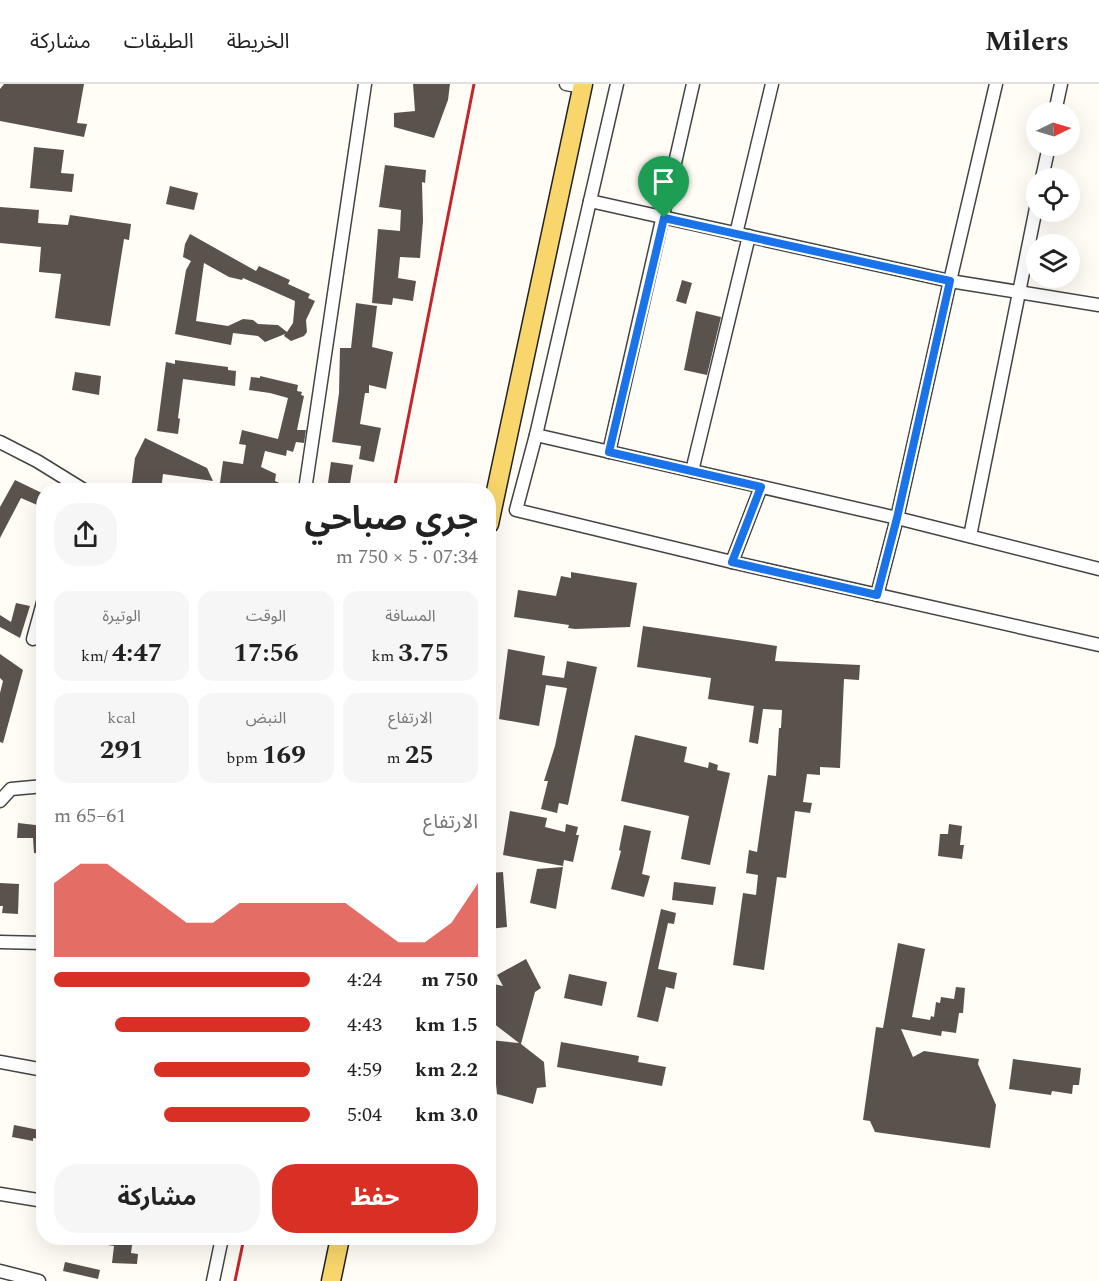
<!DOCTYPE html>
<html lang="ar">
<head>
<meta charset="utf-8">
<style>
  body { margin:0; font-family:Spectral,"Noto Sans Arabic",serif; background:#f6f6f6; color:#222; direction:rtl; height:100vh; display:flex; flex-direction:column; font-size:22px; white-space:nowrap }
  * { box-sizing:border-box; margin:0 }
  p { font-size:20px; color:#767676 }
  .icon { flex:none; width:33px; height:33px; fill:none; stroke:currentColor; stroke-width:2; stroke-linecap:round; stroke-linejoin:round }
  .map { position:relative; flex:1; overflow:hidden; direction:ltr }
  .details { position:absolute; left:36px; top:399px; width:460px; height:762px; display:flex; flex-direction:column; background:#fff; border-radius:24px; box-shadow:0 6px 24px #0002; direction:rtl }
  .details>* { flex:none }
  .needle { width:39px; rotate:85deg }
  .fabs { position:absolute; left:1026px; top:18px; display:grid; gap:12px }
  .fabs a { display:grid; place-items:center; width:54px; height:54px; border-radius:50%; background:#fff; box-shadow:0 6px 24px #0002; font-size:30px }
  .pin { position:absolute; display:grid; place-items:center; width:51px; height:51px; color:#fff; margin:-62px -26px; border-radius:50% 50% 50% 0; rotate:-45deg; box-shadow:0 0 6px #0007 }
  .pin .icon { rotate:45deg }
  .round { display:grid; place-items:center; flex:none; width:63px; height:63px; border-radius:24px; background:#f6f6f6 }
  .head { display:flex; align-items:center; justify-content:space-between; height:102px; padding:0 18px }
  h1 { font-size:33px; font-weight:700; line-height:45px }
  .stats { display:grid; grid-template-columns:repeat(3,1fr); gap:9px; height:102px; padding:6px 18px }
  .stats div { display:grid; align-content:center; border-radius:15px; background:#f6f6f6; text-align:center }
  .stats b { font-size:26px; font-weight:700 }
  .stats small { font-size:16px; font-weight:400 }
  .stats p { font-size:16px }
  .chart { height:168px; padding:12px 18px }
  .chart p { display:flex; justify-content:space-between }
  .chart svg { width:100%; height:108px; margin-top:6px; fill:#d93025; opacity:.7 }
  .primary-button { display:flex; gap:12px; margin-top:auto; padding:12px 18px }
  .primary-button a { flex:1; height:69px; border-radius:24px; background:#d93025; color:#fff; font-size:24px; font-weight:700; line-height:69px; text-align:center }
  .primary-button a+a { background:#f6f6f6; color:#222 }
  ul { padding:0 18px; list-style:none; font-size:20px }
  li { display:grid; grid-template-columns:96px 72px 1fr; align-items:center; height:45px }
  li i { height:15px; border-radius:8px; background:#d93025 }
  header { display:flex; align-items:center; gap:36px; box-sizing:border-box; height:84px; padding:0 30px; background:#fff; border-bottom:2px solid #e0e0e0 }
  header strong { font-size:28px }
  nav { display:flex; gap:33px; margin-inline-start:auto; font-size:21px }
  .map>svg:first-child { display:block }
</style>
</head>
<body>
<header>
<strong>Milers</strong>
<nav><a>الخريطة</a><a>الطبقات</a><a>مشاركة</a></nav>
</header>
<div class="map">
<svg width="1099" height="1197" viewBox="0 0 1099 1197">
  <rect width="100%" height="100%" fill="#fffdf5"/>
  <g fill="#5a524d" fill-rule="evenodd">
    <polygon points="4,0 84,0 77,39 87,40 84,53 0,37 0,5"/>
    <polygon points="413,0 450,0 448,16 434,54 394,43 394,29 415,27"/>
    <polygon points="34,63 64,66 61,89 74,90 72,108 30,104"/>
    <polygon points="385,81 426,86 425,99 422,98 423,137 420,174 400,173 398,194 416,197 413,217 393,214 392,221 372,219 378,145 400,147 401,126 379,123"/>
    <polygon points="170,102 198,109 194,126 166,120"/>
    <polygon points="0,123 39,126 38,139 68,141 70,131 131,140 129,156 124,155 110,242 55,234 61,190 39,188 41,163 0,159"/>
    <path d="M190 150 256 187 259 182 290 196 288 200 310 210 308 214 315 217 306 236 307 248 304 252 291 257 284 252 285 250 265 258 258 252 233 249 231 261 175 250 186 186 191 177 183 173 185 160ZM204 179 229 193 242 196 243 194 295 217 293 239 287 248 278 241 258 240 253 236 243 235 228 242 196 237Z"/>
    <polygon points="682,196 692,199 686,220 676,217"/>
    <polygon points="356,219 377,222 372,263 393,268 386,305 369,301 369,309 365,309 360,340 381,344 374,378 359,375 361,362 332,358 339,309 340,264 351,264"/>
    <polygon points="696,227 721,233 707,291 684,286"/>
    <polygon points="175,276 228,283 228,286 236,287 235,302 183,295 178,334 180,335 178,350 157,347 166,278 175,280"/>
    <polygon points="75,288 101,292 99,311 72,306"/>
    <polygon points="260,292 298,301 297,307 302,308 301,311 304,312 297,346 306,346 304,359 296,358 293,368 287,366 286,372 265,367 261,383 276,390 275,397 295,406 219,406 223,377 243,380 246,361 239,360 242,346 278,355 288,314 270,309 249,306 251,293 260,294"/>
    <polygon points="145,354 207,384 213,397 163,390 161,406 131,406 135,374"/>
    <polygon points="331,378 353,381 349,406 327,406"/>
    <polygon points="15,396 44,410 44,424 21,414 0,454 0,423"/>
    <polygon points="571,488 637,499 630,543 575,545 568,544 569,541 514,533 518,506 556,512 561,492 571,494"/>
    <polygon points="16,519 30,522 20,554 0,543 0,531 11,538"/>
    <polygon points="643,542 777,562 775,577 860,581 859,596 844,595 840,684 820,683 820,691 807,690 803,718 812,719 810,729 795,727 786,794 777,793 764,886 733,881 743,809 756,811 758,791 746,789 749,766 757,768 768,691 776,692 779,644 781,644 782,626 763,625 758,660 749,658 754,622 708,615 711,594 637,583"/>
    <polygon points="508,565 545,572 542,591 564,594 567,577 597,583 568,721 559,719 557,729 541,725 548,697 544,697 555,662 567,604 546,601 539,642 499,635"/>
    <polygon points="0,570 23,586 3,659 0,658 0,609 3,597 0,594"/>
    <polygon points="635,651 687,663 684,678 708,684 709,678 718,681 717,686 730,689 710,781 681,775 689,732 621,717"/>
    <polygon points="510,727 547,734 545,743 565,748 566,740 578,743 576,751 579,751 573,778 564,776 563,782 503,771"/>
    <polygon points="18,739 44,742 44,770 34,769 33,754 17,754"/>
    <polygon points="949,740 962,742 960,761 964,761 962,775 938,772 940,750 948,750"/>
    <polygon points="624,741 651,747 642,790 650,792 644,813 611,805 621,767 619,766"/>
    <polygon points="563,783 556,825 530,819 537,785"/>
    <polygon points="503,788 507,843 489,845 489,789"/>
    <polygon points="674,798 716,803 713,821 672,816"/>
    <polygon points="0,799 19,800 18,830 2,829 3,822 0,822"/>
    <polygon points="661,825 676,829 674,840 668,839 658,885 677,889 674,905 666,903 658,938 637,933"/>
    <polygon points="898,859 925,865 912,933 930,936 931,932 934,933 936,918 940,919 941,913 954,915 956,903 965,904 963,929 959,929 956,949 942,947 941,952 901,945 913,973 924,967 979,975 978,980 996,1021 990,1064 875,1048 870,1037 863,1036 876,943 883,944"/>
    <polygon points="526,875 541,904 535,908 521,960 544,978 546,1003 537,1004 533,1020 497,1010 494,980 489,979 489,956 519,959 489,936 489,899 503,902 497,891"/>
    <polygon points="569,890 607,898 602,922 564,914"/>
    <polygon points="561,958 639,972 638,978 666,983 662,1002 557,983"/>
    <polygon points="1013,975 1081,984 1079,1001 1073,1001 1072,1010 1052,1007 1051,1011 1009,1005"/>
    <polygon points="14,1041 44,1047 44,1056 33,1054 33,1057 12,1053"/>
    <polygon points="94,1154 133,1154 131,1169 138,1170 137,1180 112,1179 114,1162 94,1159"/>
    <polygon points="65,1178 100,1186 98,1195 63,1187"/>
  </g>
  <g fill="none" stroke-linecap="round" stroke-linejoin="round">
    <g stroke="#444" stroke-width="15">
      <g id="minor">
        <polyline points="566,0 582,3"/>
        <polyline points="617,0 536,351 516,426 732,478 1099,561"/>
        <polyline points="1055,28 1061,0"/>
        <polyline points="1042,94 1049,62"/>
        <polyline points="590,117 950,197 1099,221"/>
        <polyline points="736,150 772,0"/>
        <polyline points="536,351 897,434 1099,485"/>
        <polyline points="0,358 37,377 84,406"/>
        <polyline points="609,368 693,0"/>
        <polyline points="692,387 749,152"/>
        <polyline points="305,406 365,0"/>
        <polyline points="970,452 1036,124"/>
        <polyline points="732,478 761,403"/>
        <polyline points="877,511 897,434 950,197 996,0"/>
        <polyline points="33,555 44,515"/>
        <polyline points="0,717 11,705 44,702"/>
        <polyline points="0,858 44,859"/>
        <polyline points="0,978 44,986"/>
        <polyline points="0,1110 44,1117"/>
        <polyline points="0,1187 39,1197"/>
        <polyline points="213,1197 222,1154"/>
      </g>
    </g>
    <g stroke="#222" stroke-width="21">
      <g id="primary">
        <polyline points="489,440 583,0"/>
        <polyline points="331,1197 340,1154"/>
      </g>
    </g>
    <use href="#minor" stroke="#fff" stroke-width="12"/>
    <use href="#primary" stroke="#f9d66b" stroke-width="18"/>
    <g stroke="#c4262e" stroke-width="3">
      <polyline points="394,406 474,0"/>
      <polyline points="235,1197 244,1154"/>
    </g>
  </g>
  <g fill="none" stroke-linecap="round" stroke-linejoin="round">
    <g stroke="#fff" stroke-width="12">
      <polygon id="route" points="664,134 950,197 897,434 877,511 732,478 761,403 609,368"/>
    </g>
    <use href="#route" stroke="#1a73e8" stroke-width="8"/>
  </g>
</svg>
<div class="fabs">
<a><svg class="needle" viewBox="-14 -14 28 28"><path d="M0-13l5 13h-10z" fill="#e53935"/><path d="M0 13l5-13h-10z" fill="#767676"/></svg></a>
<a><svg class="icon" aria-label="locate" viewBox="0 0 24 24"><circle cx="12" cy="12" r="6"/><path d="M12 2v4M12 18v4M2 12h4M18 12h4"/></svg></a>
<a><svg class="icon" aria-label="layers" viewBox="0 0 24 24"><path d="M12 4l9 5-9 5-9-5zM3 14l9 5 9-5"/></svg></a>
</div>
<div class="pin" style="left:664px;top:134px;background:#1e9e55"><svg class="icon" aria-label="arrive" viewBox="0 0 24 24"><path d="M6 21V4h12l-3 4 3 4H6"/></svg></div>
<section class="details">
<div class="head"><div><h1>جري صباحي</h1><p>07:34 · 5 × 750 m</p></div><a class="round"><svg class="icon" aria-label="share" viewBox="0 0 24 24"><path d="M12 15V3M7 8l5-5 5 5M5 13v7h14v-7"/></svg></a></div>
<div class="stats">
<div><p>المسافة</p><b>3.75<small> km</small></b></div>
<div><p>الوقت</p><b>17:56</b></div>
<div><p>الوتيرة</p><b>4:47<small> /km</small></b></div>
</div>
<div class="stats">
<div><p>الارتفاع</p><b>25<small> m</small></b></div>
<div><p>النبض</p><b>169<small> bpm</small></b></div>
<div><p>kcal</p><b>291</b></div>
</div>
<div class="chart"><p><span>الارتفاع</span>61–65 m</p>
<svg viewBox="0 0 160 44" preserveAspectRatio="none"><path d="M0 44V14L10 6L20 6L30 14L40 22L50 30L60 30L70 22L80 22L90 22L100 22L110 22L120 30L130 38L140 38L150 30L160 14V44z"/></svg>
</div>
<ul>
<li><b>750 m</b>4:24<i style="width:100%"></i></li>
<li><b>1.5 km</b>4:43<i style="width:76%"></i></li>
<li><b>2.2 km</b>4:59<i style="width:61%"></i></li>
<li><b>3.0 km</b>5:04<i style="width:57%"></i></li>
</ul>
<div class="primary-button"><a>حفظ</a><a>مشاركة</a></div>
</section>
</div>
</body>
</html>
